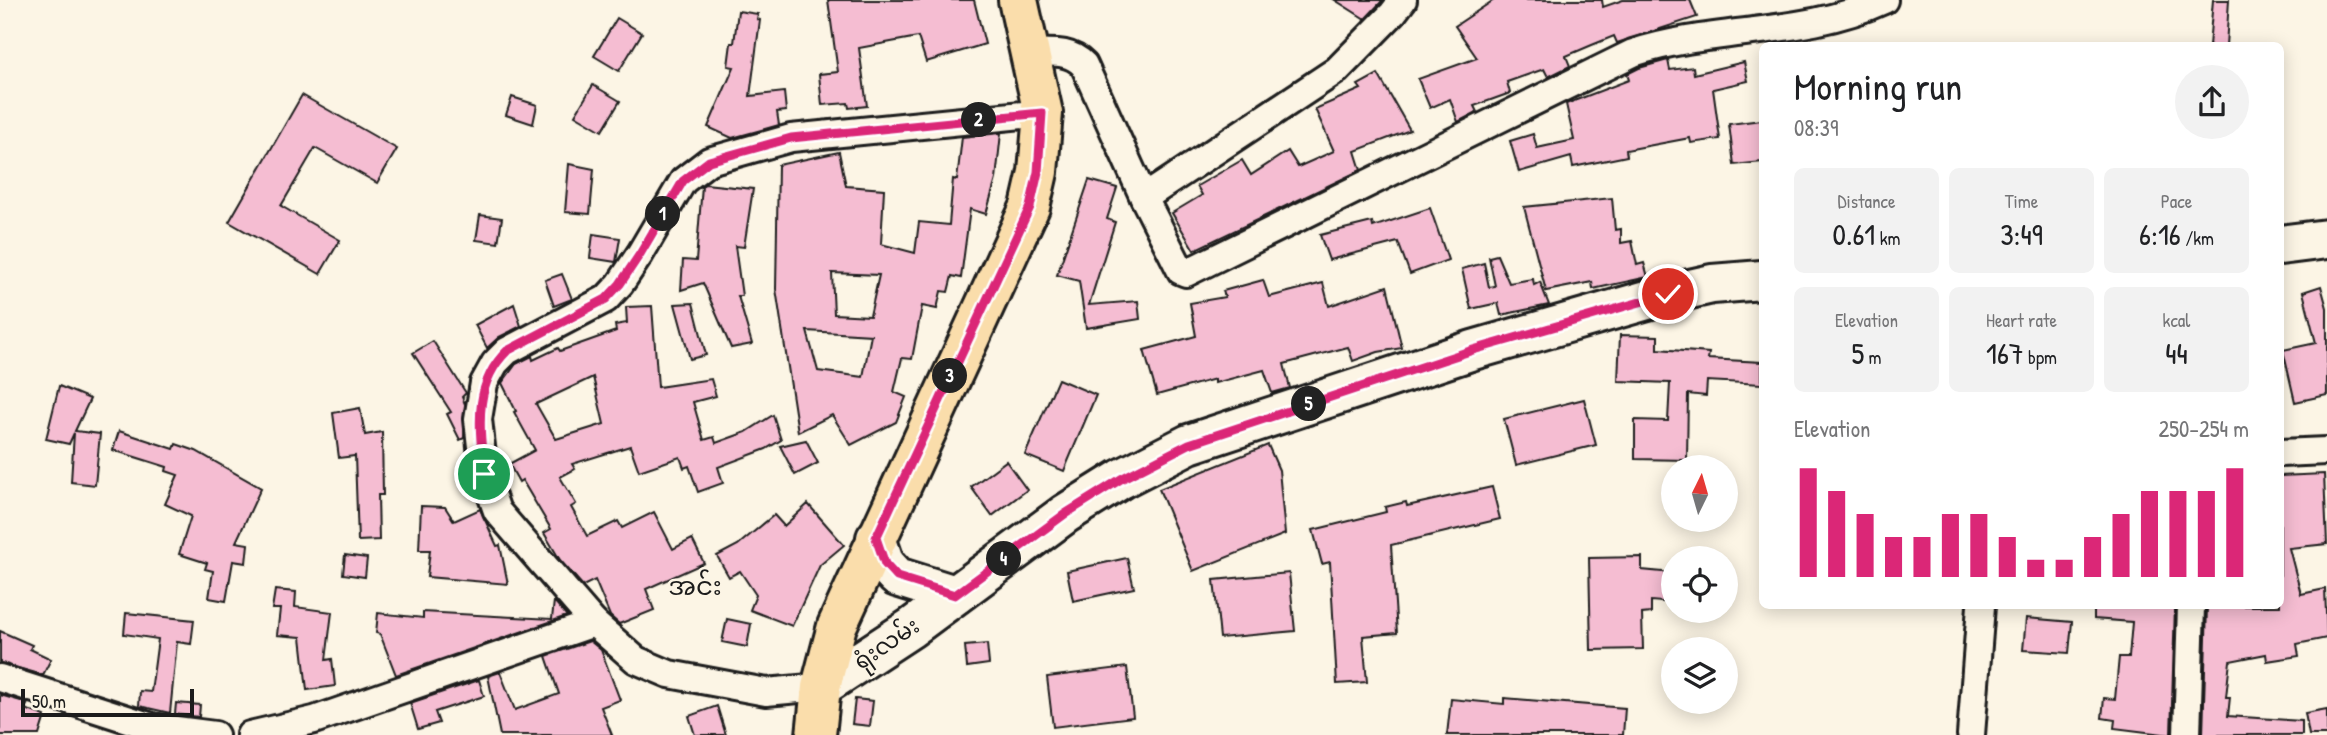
<!DOCTYPE html>
<html lang="en">
<head>
<meta charset="utf-8">
<style>
  body { margin:0; font-family:"Patrick Hand","Noto Sans Myanmar",sans-serif; background:#f2f2f2; color:#202124; height:100vh; display:flex; flex-direction:column; font-size:26px; white-space:nowrap }
  * { box-sizing:border-box; margin:0 }
  p { font-size:23px; color:#757577 }
  .icon { flex:none; width:38px; height:38px; fill:none; stroke:currentColor; stroke-width:2; stroke-linecap:round; stroke-linejoin:round }
  .map { position:relative; flex:1; overflow:hidden }
  .panel { position:absolute; left:1759px; top:42px; width:525px; height:567px; display:flex; flex-direction:column; background:#fff; border-radius:10px; box-shadow:0 4px 18px #0003 }
  .panel>* { flex:none }
  .needle { width:46px; rotate:5deg }
  .fabs { position:absolute; left:1661px; top:455px; display:grid; gap:14px }
  .fabs a { display:grid; place-items:center; width:77px; height:77px; border-radius:50%; background:#fff; box-shadow:0 4px 18px #0003; font-size:35px }
  .scale { position:absolute; left:21px; bottom:18px; width:173px; box-sizing:border-box; padding-left:7px; border:4px solid #1c1c1c; border-top:0; font-size:19px; line-height:24px; white-space:nowrap; color:#1c1c1c; -webkit-text-stroke:5px #fcf5e5; paint-order:stroke }
  .pin { position:absolute; display:grid; place-items:center; width:60px; height:60px; color:#fff; margin:-30px; border:4px solid #fff; border-radius:50%; box-shadow:0 2px 7px #0007 }
  .km { position:absolute; width:35px; height:35px; margin:-18px; border-radius:50%; background:#222; color:#fff; font-size:19px; line-height:35px; text-align:center }
  .round { display:grid; place-items:center; flex:none; width:74px; height:74px; border-radius:37px; background:#f2f2f2 }
  .headline { display:flex; align-items:center; justify-content:space-between; height:119px; padding:0 35px }
  h1 { font-size:38px; font-weight:600; line-height:52px }
  .figures { display:grid; grid-template-columns:repeat(3,1fr); gap:10px; height:119px; padding:7px 35px }
  .figures div { display:grid; align-content:center; border-radius:10px; background:#f2f2f2; text-align:center }
  .figures b { font-size:30px; font-weight:600 }
  .figures small { font-size:19px; font-weight:400 }
  .figures p { font-size:19px }
  .chart { height:196px; padding:14px 35px }
  .chart p { display:flex; justify-content:space-between }
  .chart svg { width:100%; height:126px; margin-top:7px; stroke:#db2777; stroke-width:6 }
  .map>svg:first-child { display:block }
</style>
</head>
<body>
<div class="map">
<svg width="2327" height="735" viewBox="0 0 2327 735">
  <rect width="100%" height="100%" fill="#fcf5e5"/>
  <filter id="ink" filterUnits="userSpaceOnUse"><feTurbulence type="fractalNoise" baseFrequency=".0143" numOctaves="2"/><feDisplacementMap in="SourceGraphic" scale="14" xChannelSelector="R" yChannelSelector="G"/><feConvolveMatrix kernelMatrix="1 2 1 2 8 2 1 2 1" color-interpolation-filters="sRGB"/></filter>
  <g filter="url(#ink)">
    <g fill="#f5bdd2" stroke="#1c1c1c" stroke-width="2" fill-rule="evenodd">
      <polygon points="828,0 974,0 985,44 926,62 918,37 859,48 867,106 849,108 848,103 822,105 819,74 838,72"/>
      <polygon points="1335,0 1383,0 1365,19"/>
      <polygon points="1494,0 1602,0 1603,7 1623,0 1690,0 1697,17 1617,43 1614,36 1592,45 1566,56 1570,66 1548,77 1544,69 1507,82 1510,93 1474,106 1477,112 1458,122 1450,99 1430,108 1418,79 1477,58 1455,26"/>
      <polygon points="2213,0 2229,0 2226,46 2209,46"/>
      <polygon points="738,11 758,14 757,19 760,20 750,96 784,92 786,111 777,112 779,125 732,138 708,127 734,67 728,66 731,43 734,43"/>
      <polygon points="617,18 642,33 619,71 594,56"/>
      <polygon points="1668,60 1670,70 1693,67 1694,74 1744,62 1748,81 1713,89 1720,139 1691,143 1690,138 1626,150 1627,156 1573,167 1571,157 1519,172 1510,141 1533,134 1537,148 1574,140 1566,104 1629,80 1627,74 1639,68"/>
      <polygon points="1378,74 1410,130 1355,151 1361,170 1194,250 1172,213 1202,195 1197,186 1242,160 1251,175 1288,151 1298,167 1334,151 1315,109 1361,89 1358,85"/>
      <polygon points="593,85 620,101 602,131 575,115"/>
      <polygon points="302,95 397,149 377,183 315,148 281,206 340,240 320,274 229,222"/>
      <polygon points="512,97 537,105 533,124 506,115"/>
      <polygon points="1762,120 1762,162 1734,165 1729,124"/>
      <path d="M1001 133 996 179 986 214 970 209 961 278 952 276 948 292 941 291 937 309 922 306 912 359 902 358 894 392 906 397 896 422 851 445 832 415 798 432 776 289 778 165 839 152 846 186 884 189 881 244 915 253 919 222 949 225 953 179 957 180 962 137ZM832 273 879 275 870 316 834 314ZM807 331 871 335 863 377 818 371Z"/>
      <polygon points="569,164 594,169 590,214 565,212"/>
      <polygon points="1089,180 1117,188 1107,219 1115,222 1089,305 1138,301 1140,319 1086,328 1079,281 1057,275"/>
      <polygon points="705,184 753,189 744,247 735,246 742,296 738,296 752,344 731,348 703,283 681,290 683,260 696,261 702,186"/>
      <polygon points="1612,198 1615,230 1621,229 1621,243 1632,241 1637,265 1644,263 1648,277 1593,289 1592,282 1546,291 1524,207"/>
      <polygon points="1430,208 1448,260 1410,274 1398,242 1329,260 1320,235 1372,222 1373,227"/>
      <polygon points="480,215 502,218 498,243 476,240"/>
      <polygon points="593,234 620,238 616,262 590,258"/>
      <polygon points="1497,255 1509,283 1533,279 1534,285 1540,282 1549,305 1501,315 1498,303 1471,309 1462,269 1484,263 1489,287 1495,286 1489,257"/>
      <polygon points="562,274 572,299 554,306 545,280"/>
      <polygon points="1263,280 1269,297 1323,283 1329,306 1387,286 1402,348 1378,352 1353,361 1348,347 1284,364 1290,388 1272,393 1264,370 1215,383 1215,379 1157,395 1144,350 1196,336 1190,303 1225,297 1223,291"/>
      <polygon points="2321,286 2327,308 2327,395 2295,402 2283,350 2316,343 2303,292"/>
      <polygon points="693,303 706,355 690,359 675,304"/>
      <polygon points="514,304 521,326 499,337 487,348 475,325"/>
      <path d="M652 306 658 387 711 379 716 396 693 402 704 440 714 437 716 443 746 432 773 415 781 440 766 449 718 467 723 483 698 492 689 466 684 468 680 457 639 471 630 446 572 464 575 469 560 477 576 504 571 507 587 536 618 521 622 528 654 512 673 549 692 539 704 563 646 589 654 610 619 624 610 616 595 580 583 586 560 560 544 533 551 529 522 480 519 482 509 464 535 450 514 412 516 411 502 383 516 364 532 356 533 360 558 348 560 351 616 331 615 325 627 323 626 307ZM593 377 604 424 556 439 536 404Z"/>
      <polygon points="1620,335 1658,336 1658,349 1709,353 1708,359 1762,362 1762,384 1707,381 1706,396 1688,394 1687,460 1635,459 1635,420 1668,421 1670,383 1618,381"/>
      <polygon points="433,341 466,393 462,397 465,404 464,438 460,440 447,414 451,412 413,353"/>
      <polygon points="1058,379 1096,395 1064,471 1025,455"/>
      <polygon points="59,386 90,399 75,431 100,434 95,485 71,482 74,433 69,444 46,439"/>
      <polygon points="1584,399 1596,445 1516,465 1504,419"/>
      <polygon points="360,408 365,435 382,432 383,495 378,495 379,540 358,541 355,456 339,458 333,413"/>
      <polygon points="119,431 174,449 176,444 196,451 261,488 236,542 248,544 246,563 233,561 226,601 209,598 213,571 205,569 207,563 179,554 191,516 165,504 178,475 166,471 167,467 113,450"/>
      <polygon points="806,440 818,463 795,475 780,446"/>
      <polygon points="1268,445 1279,470 1285,534 1193,571 1159,489"/>
      <polygon points="1006,461 1027,490 992,516 971,487"/>
      <polygon points="2324,474 2327,544 2289,548 2301,594 2325,589 2327,638 2297,644 2299,656 2267,661 2266,654 2230,661 2226,697 2230,697 2228,716 2302,721 2302,735 2203,735 2207,606 2280,606 2280,476"/>
      <polygon points="1492,487 1500,519 1391,545 1397,633 1363,636 1367,682 1337,684 1330,562 1322,564 1313,530 1386,512 1385,507 1406,502 1407,506"/>
      <polygon points="808,504 844,545 820,565 792,626 750,610 756,595 740,571 729,577 717,556 738,545 774,515 784,526"/>
      <polygon points="421,506 445,507 454,521 480,509 497,546 500,545 508,584 427,577 430,550 419,550"/>
      <polygon points="345,555 367,558 365,577 343,574"/>
      <polygon points="1642,557 1642,570 1673,573 1673,603 1651,601 1651,613 1642,614 1643,649 1591,650 1589,558"/>
      <polygon points="1127,558 1134,588 1073,601 1067,571"/>
      <polygon points="1289,573 1295,631 1220,638 1214,580"/>
      <polygon points="275,590 296,592 295,607 332,612 326,660 332,659 335,686 307,690 301,637 277,635 280,609 272,609"/>
      <polygon points="554,601 567,616 396,675 380,634 376,633 378,613 423,618 423,612 552,619"/>
      <polygon points="2094,606 2175,606 2171,735 2114,728 2115,720 2102,718 2104,698 2115,699 2119,657 2129,657 2132,622 2094,619"/>
      <polygon points="126,613 194,620 191,644 177,642 170,713 139,706 140,691 151,692 158,639 124,634"/>
      <polygon points="2026,618 2072,622 2069,653 2023,650"/>
      <polygon points="727,619 751,624 747,647 722,642"/>
      <polygon points="0,631 32,645 30,649 51,659 43,675 0,663"/>
      <polygon points="590,641 601,650 620,700 601,707 612,735 500,735 488,676 500,672 515,710 559,694 546,656"/>
      <polygon points="987,644 989,664 967,667 965,646"/>
      <polygon points="1127,667 1133,717 1053,727 1047,677"/>
      <polygon points="479,680 484,696 435,712 439,723 418,729 410,703"/>
      <polygon points="0,695 28,703 25,709 45,716 39,735 0,735"/>
      <polygon points="1504,698 1625,708 1623,735 1447,735 1451,699 1504,704"/>
      <polygon points="855,699 873,701 870,726 852,724"/>
      <polygon points="176,703 200,705 199,717 175,714"/>
      <polygon points="717,706 726,735 695,735 689,716"/>
      <polygon points="2327,709 2327,735 2309,735 2305,713"/>
    </g>
    <g fill="none" stroke-linecap="round" stroke-linejoin="round">
      <g stroke="#1c1c1c" stroke-width="32">
        <g id="street">
          <path d="M1030 53C1051 53 1069 49 1084 65L1144 198 1181 271 1186 273 1633 53C1715 26 1804 37 1884 0"/>
          <polyline points="1144,198 1337,70 1393,13 1403,0"/>
          <polyline points="2280,453 2327,451"/>
          <polyline points="0,678 152,727 215,735"/>
          <polyline points="821,687 766,692 669,674 636,660 594,623 497,511 484,474 478,419 484,383 495,363 507,351 606,299 620,284 640,254 683,181 709,161 791,138 1043,113"/>
          <polyline points="250,735 314,720 594,623"/>
          <polyline points="1971,735 1981,606"/>
          <polyline points="2187,735 2191,606"/>
        </g>
      </g>
      <g stroke="#1c1c1c" stroke-width="44">
        <g id="secondary">
          <polyline points="2280,245 2327,239"/>
          <polyline points="876,538 885,564 897,577 955,595"/>
          <polyline points="821,687 911,628 1065,514 1121,479 1189,444 1473,350 1668,294 1712,284 1762,280"/>
        </g>
      </g>
      <g stroke="#1c1c1c" stroke-width="44">
        <polyline id="primary" points="816,735 821,687 837,626 1030,207 1038,172 1043,113 1018,0"/>
      </g>
      <use href="#street" stroke="#fcf5e5" stroke-width="26"/>
      <use href="#secondary" stroke="#fcf5e5" stroke-width="38"/>
      <use href="#primary" stroke="#faddab" stroke-width="38"/>
    </g>
  </g>
  <g fill="none" stroke-linecap="round" stroke-linejoin="round" filter="url(#ink)">
    <g stroke="#fff" stroke-width="14">
      <path id="route" d="M484 474C480 429 472 385 507 351L606 299 620 284 640 254 683 181 709 161 791 138 1042 113 1038 172 1030 207 876 538 885 564 897 577 955 595 1065 514 1121 479 1189 444 1473 350 1668 294"/>
    </g>
    <use href="#route" stroke="#db2777" stroke-width="9"/>
  </g>
  <g text-anchor="middle" dominant-baseline="central" stroke-width="5" stroke-linejoin="round" paint-order="stroke">
    <g font-size="23" fill="#1c1c1c" stroke="#fcf5e5">
      <text transform="translate(886 643) rotate(-34)">ရုံးလမ်း</text>
    </g>
    <g font-size="26" fill="#1c1c1c" stroke="#fcf5e5">
      <text x="695" y="585">အင်း</text>
    </g>
  </g>
</svg>
<div class="fabs">
<a><svg class="needle" viewBox="-14 -14 28 28"><path d="M0-13l5 13h-10z" fill="#e53935"/><path d="M0 13l5-13h-10z" fill="#757577"/></svg></a>
<a><svg class="icon" aria-label="locate" viewBox="0 0 24 24"><circle cx="12" cy="12" r="6"/><path d="M12 2v4M12 18v4M2 12h4M18 12h4"/></svg></a>
<a><svg class="icon" aria-label="layers" viewBox="0 0 24 24"><path d="M12 4l9 5-9 5-9-5zM3 14l9 5 9-5"/></svg></a>
</div>
<div class="scale">50 m</div>
<div class="pin" style="left:484px;top:474px;background:#1e9e55"><svg class="icon" aria-label="arrive" viewBox="0 0 24 24"><path d="M6 21V4h12l-3 4 3 4H6"/></svg></div>
<div class="pin" style="left:1668px;top:294px;background:#d93025"><svg class="icon" aria-label="check" viewBox="0 0 24 24"><path d="M5 12l5 5 9-10"/></svg></div>
<b class="km" style="left:663px;top:214px">1</b>
<b class="km" style="left:979px;top:120px">2</b>
<b class="km" style="left:950px;top:376px">3</b>
<b class="km" style="left:1004px;top:559px">4</b>
<b class="km" style="left:1309px;top:404px">5</b>
<section class="panel">
<div class="headline"><div><h1>Morning run</h1><p>08:39</p></div><a class="round"><svg class="icon" aria-label="share" viewBox="0 0 24 24"><path d="M12 15V3M7 8l5-5 5 5M5 13v7h14v-7"/></svg></a></div>
<div class="figures">
<div><p>Distance</p><b>0.61<small> km</small></b></div>
<div><p>Time</p><b>3:49</b></div>
<div><p>Pace</p><b>6:16<small> /km</small></b></div>
</div>
<div class="figures">
<div><p>Elevation</p><b>5<small> m</small></b></div>
<div><p>Heart rate</p><b>167<small> bpm</small></b></div>
<div><p>kcal</p><b>44</b></div>
</div>
<div class="chart"><p><span>Elevation</span>250–254 m</p>
<svg viewBox="0 0 160 44" preserveAspectRatio="none"><path d="M5 44V6M15 44V14M25 44V22M35 44V30M45 44V30M55 44V22M65 44V22M75 44V30M85 44V38M95 44V38M105 44V30M115 44V22M125 44V14M135 44V14M145 44V14M155 44V6"/></svg>
</div>
</section>
</div>
</body>
</html>
